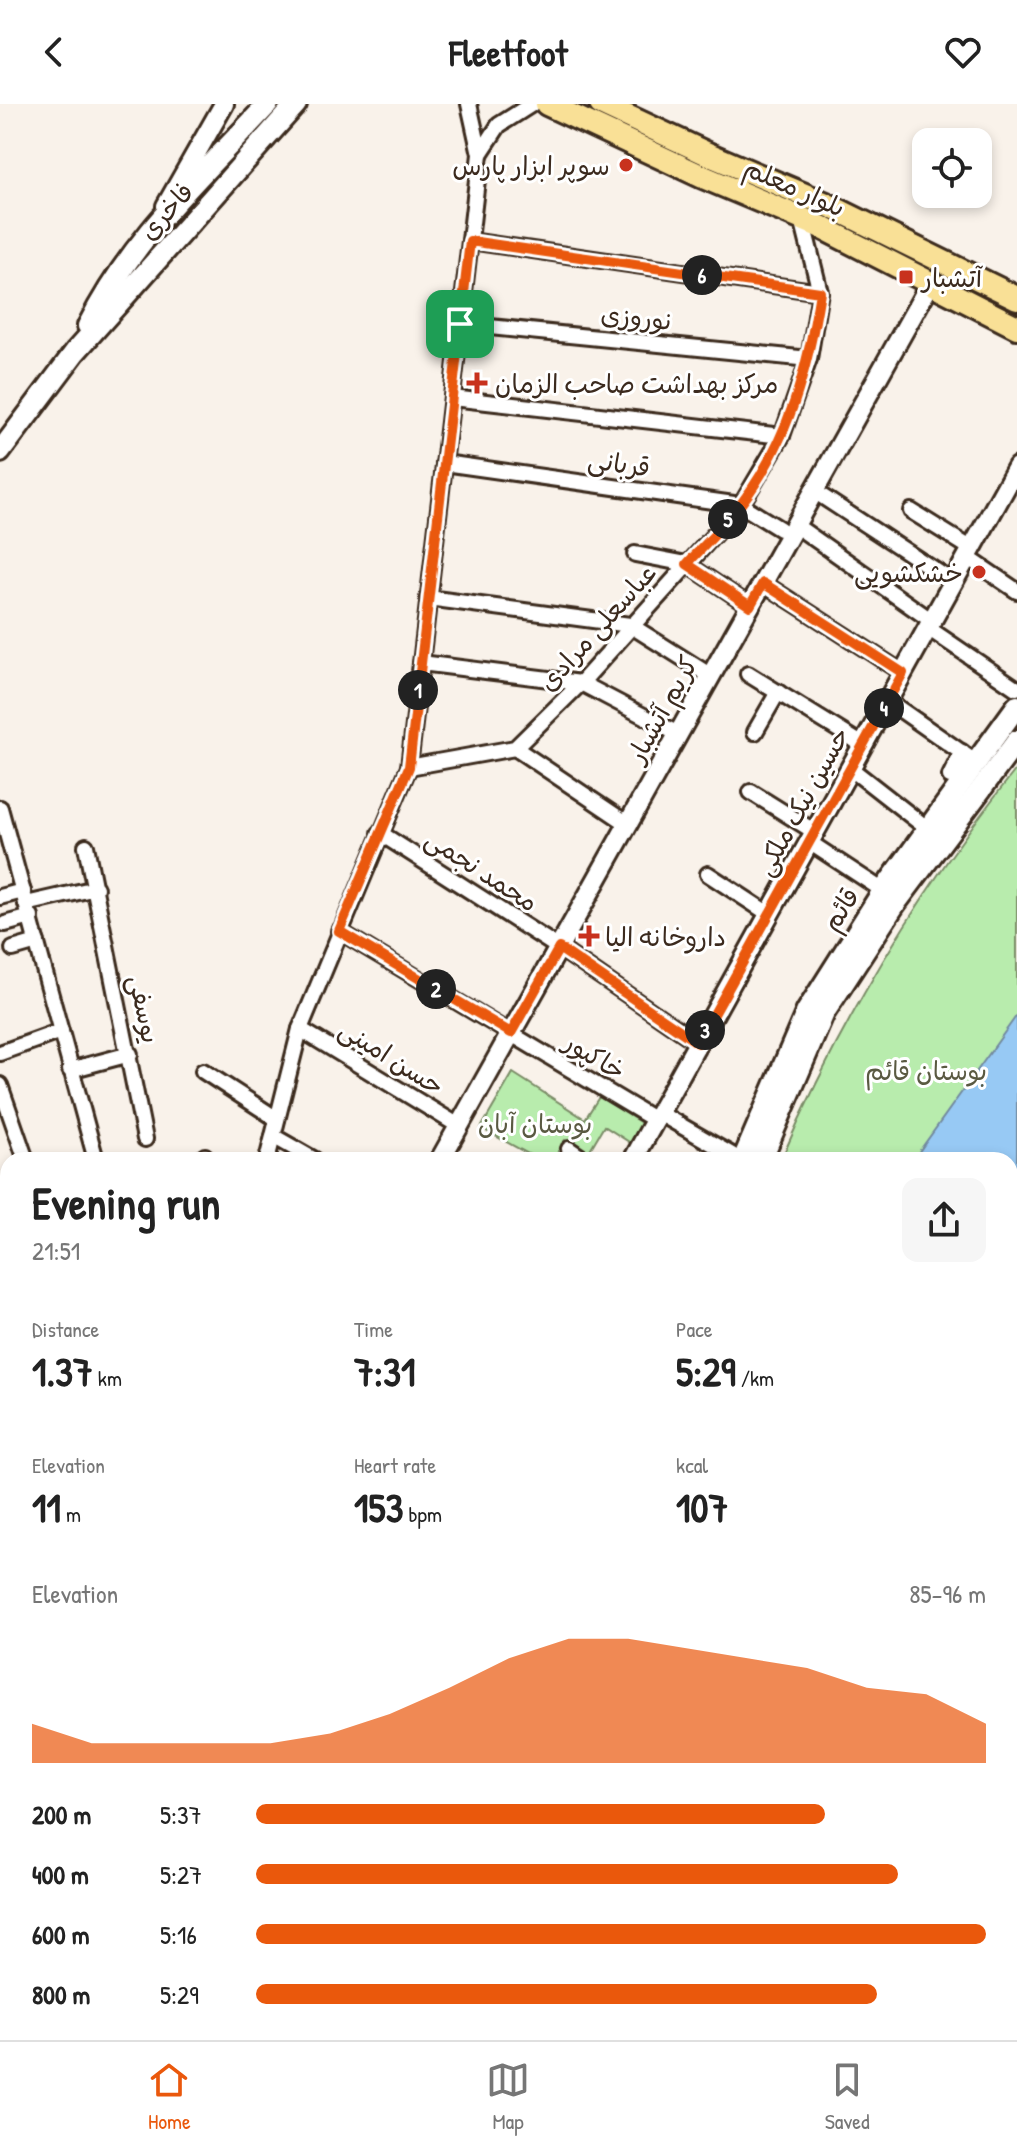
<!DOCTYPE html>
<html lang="en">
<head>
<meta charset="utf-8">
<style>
  body { margin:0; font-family:"Patrick Hand","Playpen Sans Arabic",sans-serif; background:#f6f6f6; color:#222; height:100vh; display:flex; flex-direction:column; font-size:30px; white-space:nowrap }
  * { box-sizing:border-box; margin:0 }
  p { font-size:26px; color:#767676 }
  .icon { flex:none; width:44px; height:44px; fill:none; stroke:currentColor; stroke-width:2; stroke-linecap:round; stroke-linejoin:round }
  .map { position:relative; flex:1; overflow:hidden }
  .sheet { position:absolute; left:0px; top:1048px; width:1018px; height:888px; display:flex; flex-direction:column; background:#fff; border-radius:24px 24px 0 0; box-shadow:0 4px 12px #0003 }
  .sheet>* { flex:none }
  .tools { position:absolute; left:912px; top:24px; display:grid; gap:16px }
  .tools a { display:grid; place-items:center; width:80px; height:80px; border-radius:16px; background:#fff; box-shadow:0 4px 12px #0003; font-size:40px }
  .pin { position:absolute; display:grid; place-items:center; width:68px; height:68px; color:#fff; margin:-34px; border-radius:16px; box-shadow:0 4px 12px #0006 }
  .km { position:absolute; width:40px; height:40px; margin:-20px; border-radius:50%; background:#222; color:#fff; font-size:22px; line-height:40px; text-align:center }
  .round { display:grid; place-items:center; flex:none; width:84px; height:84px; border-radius:16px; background:#f6f6f6 }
  .headline { display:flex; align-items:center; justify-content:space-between; height:136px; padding:0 32px }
  h1 { font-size:44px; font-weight:700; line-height:60px }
  .metrics { display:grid; grid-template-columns:repeat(3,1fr); gap:12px; height:136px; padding:8px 32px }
  .metrics div { display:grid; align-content:center }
  .metrics b { font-size:40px; font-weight:700 }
  .metrics small { font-size:22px; font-weight:400 }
  .metrics p { font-size:22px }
  .chart { height:224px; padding:16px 32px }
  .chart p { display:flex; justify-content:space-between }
  .chart svg { width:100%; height:144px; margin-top:8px; fill:#ea580c; opacity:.7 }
  ul { padding:0 32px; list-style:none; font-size:26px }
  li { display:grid; grid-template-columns:128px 96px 1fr; align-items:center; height:60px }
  li i { height:20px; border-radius:10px; background:#ea580c }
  header { display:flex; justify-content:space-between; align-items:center; height:104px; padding:0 32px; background:#fff; font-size:36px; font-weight:700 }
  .tab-bar { display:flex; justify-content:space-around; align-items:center; height:112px; border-top:2px solid #e0e0e0; background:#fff; font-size:22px; color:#767676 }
  .tab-bar a { display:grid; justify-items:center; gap:4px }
  .tab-bar .selected { color:#ea580c }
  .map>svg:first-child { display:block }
</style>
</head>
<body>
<header><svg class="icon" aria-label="back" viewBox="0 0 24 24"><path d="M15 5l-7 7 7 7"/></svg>Fleetfoot<svg class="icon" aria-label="heart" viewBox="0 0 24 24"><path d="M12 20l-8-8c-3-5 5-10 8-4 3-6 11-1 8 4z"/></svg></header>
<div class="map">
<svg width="1017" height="1936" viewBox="0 0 1017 1936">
  <rect width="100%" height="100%" fill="#f9f2ea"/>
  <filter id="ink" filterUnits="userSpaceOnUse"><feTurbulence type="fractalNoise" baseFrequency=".0125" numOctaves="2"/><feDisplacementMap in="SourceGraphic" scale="16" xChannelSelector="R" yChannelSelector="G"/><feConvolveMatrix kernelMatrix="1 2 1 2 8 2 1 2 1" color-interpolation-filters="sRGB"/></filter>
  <g filter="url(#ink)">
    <g fill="#b8ecad" stroke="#7a8b66" stroke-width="2">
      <path d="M1017 664V1936H260L269 1928H1010V1056H781C842 915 921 784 1017 664Z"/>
      <polygon points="513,969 585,1015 599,993 648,1023 637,1043 604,1022 588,1049 565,1036 553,1056 539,1056 481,1024"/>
    </g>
    <polygon fill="#97c9f4" stroke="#72899e" stroke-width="2" points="1017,911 1017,1096 1010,1098 1010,1056 913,1056"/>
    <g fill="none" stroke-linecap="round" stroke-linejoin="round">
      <g stroke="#3b2a1e" stroke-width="20">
        <g id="minor">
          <polyline points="480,50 499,21 532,0"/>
          <polyline points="470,137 820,188"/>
          <polyline points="460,220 809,255"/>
          <polyline points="452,294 782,332"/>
          <polyline points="444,359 741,401 780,425"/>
          <polyline points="814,387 953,478"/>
          <polyline points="911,407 972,445"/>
          <polyline points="795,421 932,517"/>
          <polyline points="635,450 687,460 750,502"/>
          <polyline points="967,453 1017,487"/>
          <polyline points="763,479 903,569"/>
          <polyline points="428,494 630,521 711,572"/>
          <polyline points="928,524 1016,584"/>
          <polyline points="421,559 581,579 678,630"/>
          <polyline points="748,570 863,641"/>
          <polyline points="888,597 971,655"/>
          <polyline points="755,628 778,588"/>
          <polyline points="515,644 628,720"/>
          <polyline points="409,663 515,644 581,579 741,401 782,332 809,255 820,188 802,115"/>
          <polyline points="850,664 919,718"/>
          <polyline points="950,672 962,648"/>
          <polyline points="751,688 815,728"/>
          <polyline points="0,704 96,1056"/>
          <polyline points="380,729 559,844 698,939"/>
          <polyline points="809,738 876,782"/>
          <polyline points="86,742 145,1035"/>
          <polyline points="708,770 769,810"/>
          <polyline points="0,793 23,787"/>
          <polyline points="26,800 96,784"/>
          <polyline points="5,820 31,813"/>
          <polyline points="339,827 655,1016"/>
          <polyline points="13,845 37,838"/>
          <polyline points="300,925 459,1022"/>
          <polyline points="0,949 61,927"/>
          <polyline points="70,966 130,950"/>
          <polyline points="203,967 277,1015"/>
          <polyline points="0,981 26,1056"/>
          <polyline points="659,1009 732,1051"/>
          <polyline points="273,1032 315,1056"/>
          <polyline points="569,1045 585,1056"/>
          <polyline points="203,1056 205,1052"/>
          <polyline points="267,1056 300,925 409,663 480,50 469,0"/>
          <polyline points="0,1139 8,1136"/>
          <polyline points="0,1152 8,1158"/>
          <polyline points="0,1178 8,1202"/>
          <polyline points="0,1357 8,1378"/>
          <polyline points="0,1568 8,1548"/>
          <polyline points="0,1675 8,1680"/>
          <polyline points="0,1859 8,1864"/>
          <polyline points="0,1926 17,1936"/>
          <polyline points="124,1928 138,1936"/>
          <polyline points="192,1936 202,1928"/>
        </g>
      </g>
      <g stroke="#3b2a1e" stroke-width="24">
        <g id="tertiary">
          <polyline points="166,102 224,0"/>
          <polyline points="440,1056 930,180"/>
          <polyline points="633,1056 1017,363"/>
          <polyline points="0,1842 8,1827"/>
          <polyline points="147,1936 151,1928"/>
        </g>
      </g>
      <g stroke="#3b2a1e" stroke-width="26">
        <g id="secondary">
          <path d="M88 222C134 131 200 74 268 0"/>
          <polyline points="0,348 75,248 296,0"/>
          <polyline points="743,1056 807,907 883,787 1017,602"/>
          <polyline points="761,1056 824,909 895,800 1017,637"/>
          <polyline points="231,1936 239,1928"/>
          <polyline points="252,1936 261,1928"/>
        </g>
      </g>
      <g stroke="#3b2a1e" stroke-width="28">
        <g id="primary">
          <polyline points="547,0 701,72 817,121 1017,223"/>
          <polyline points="601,0 710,51 826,100 1017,194"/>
        </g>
      </g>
      <use href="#minor" stroke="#fff" stroke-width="14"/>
      <use href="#tertiary" stroke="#fff" stroke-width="18"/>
      <use href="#secondary" stroke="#fff" stroke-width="20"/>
      <use href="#primary" stroke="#f9e096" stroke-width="22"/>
    </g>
  </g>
  <g fill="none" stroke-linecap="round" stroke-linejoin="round" filter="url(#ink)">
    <g stroke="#fff" stroke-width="16">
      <path id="route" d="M470 137 820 188C808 264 789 337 741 400 725 422 705 440 687 460L750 502 763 479 903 569 698 939 559 844 511 929 339 827 409 663Z"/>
    </g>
    <use href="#route" stroke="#ea580c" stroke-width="10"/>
  </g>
  <g fill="#c8321e" stroke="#fff" stroke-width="3">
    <circle cx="626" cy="61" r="8"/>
    <rect x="898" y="165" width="16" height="16" rx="4"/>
    <path d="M473 267h8v8h8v8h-8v8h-8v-8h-8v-8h8z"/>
    <circle cx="979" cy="468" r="8"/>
    <path d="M585 820h8v8h8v8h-8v8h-8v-8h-8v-8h8z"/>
  </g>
  <g text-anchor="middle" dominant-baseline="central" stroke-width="6" stroke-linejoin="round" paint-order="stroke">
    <g font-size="26" fill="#3b2a1e" stroke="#fff" text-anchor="start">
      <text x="610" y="61" text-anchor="end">سوپر ابزار پارس</text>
      <text x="922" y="173">آتشبار</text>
      <text x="495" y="279">مرکز بهداشت صاحب الزمان</text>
      <text x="963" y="468" text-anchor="end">خشکشویی</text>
      <text x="605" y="832">داروخانه الیا</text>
    </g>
    <g font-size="26" fill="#3b2a1e" stroke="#fff">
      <text transform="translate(795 83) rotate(24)">بلوار معلم</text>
      <text transform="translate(166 107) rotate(-48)">فاخری</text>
      <text transform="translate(637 213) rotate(6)">نوروزی</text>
      <text transform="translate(619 359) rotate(8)">قربانی</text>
      <text transform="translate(597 523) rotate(-48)">عباسعلی مرادی</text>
      <text transform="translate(662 605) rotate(-61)">کریم آتشبار</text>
      <text transform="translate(802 697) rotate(-61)">حسین نیک ملکی</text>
      <text transform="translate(482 766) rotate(33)">محمد نجمی</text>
      <text transform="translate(840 805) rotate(-57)">قائم</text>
      <text transform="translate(145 905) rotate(78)">یوسفی</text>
      <text transform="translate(595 952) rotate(31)">خاکپور</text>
      <text transform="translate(392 953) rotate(32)">حسن امینی</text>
    </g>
    <g font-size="26" fill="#5a5a42" stroke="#fff">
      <text x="926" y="966">بوستان قائم</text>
      <text x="535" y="1019">بوستان آبان</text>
    </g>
  </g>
</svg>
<div class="tools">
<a><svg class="icon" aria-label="locate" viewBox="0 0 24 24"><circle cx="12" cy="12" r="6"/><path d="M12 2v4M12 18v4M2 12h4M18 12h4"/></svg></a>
</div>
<div class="pin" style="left:460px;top:220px;background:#1e9e55"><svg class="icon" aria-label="arrive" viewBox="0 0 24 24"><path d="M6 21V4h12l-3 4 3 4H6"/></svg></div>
<b class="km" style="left:418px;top:586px">1</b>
<b class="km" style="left:436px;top:885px">2</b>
<b class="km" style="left:705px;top:926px">3</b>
<b class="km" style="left:884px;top:604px">4</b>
<b class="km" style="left:728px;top:415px">5</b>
<b class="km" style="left:702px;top:171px">6</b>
<section class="sheet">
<div class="headline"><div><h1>Evening run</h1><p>21:51</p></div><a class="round"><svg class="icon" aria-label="share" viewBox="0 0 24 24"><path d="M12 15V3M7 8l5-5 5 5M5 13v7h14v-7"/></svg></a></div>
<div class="metrics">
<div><p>Distance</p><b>1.37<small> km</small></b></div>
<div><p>Time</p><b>7:31</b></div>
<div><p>Pace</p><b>5:29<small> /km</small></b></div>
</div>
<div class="metrics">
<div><p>Elevation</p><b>11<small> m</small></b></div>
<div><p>Heart rate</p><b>153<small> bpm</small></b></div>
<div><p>kcal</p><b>107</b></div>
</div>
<div class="chart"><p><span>Elevation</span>85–96 m</p>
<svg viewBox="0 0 160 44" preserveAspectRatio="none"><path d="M0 44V32L10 38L20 38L30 38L40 38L50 35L60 29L70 21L80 12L90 6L100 6L110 9L120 12L130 15L140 21L150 23L160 32V44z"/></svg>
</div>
<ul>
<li><b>200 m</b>5:37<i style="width:78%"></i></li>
<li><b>400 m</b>5:27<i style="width:88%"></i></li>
<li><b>600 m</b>5:16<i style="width:100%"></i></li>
<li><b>800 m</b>5:29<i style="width:85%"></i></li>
</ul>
</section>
</div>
<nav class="tab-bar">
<a class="selected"><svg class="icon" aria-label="home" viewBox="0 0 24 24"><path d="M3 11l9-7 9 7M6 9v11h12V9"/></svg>Home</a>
<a><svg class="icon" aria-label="map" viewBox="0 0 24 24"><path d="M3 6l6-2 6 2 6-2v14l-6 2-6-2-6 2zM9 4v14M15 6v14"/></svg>Map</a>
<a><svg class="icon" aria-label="saved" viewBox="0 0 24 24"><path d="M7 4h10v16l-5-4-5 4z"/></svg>Saved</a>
</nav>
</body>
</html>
